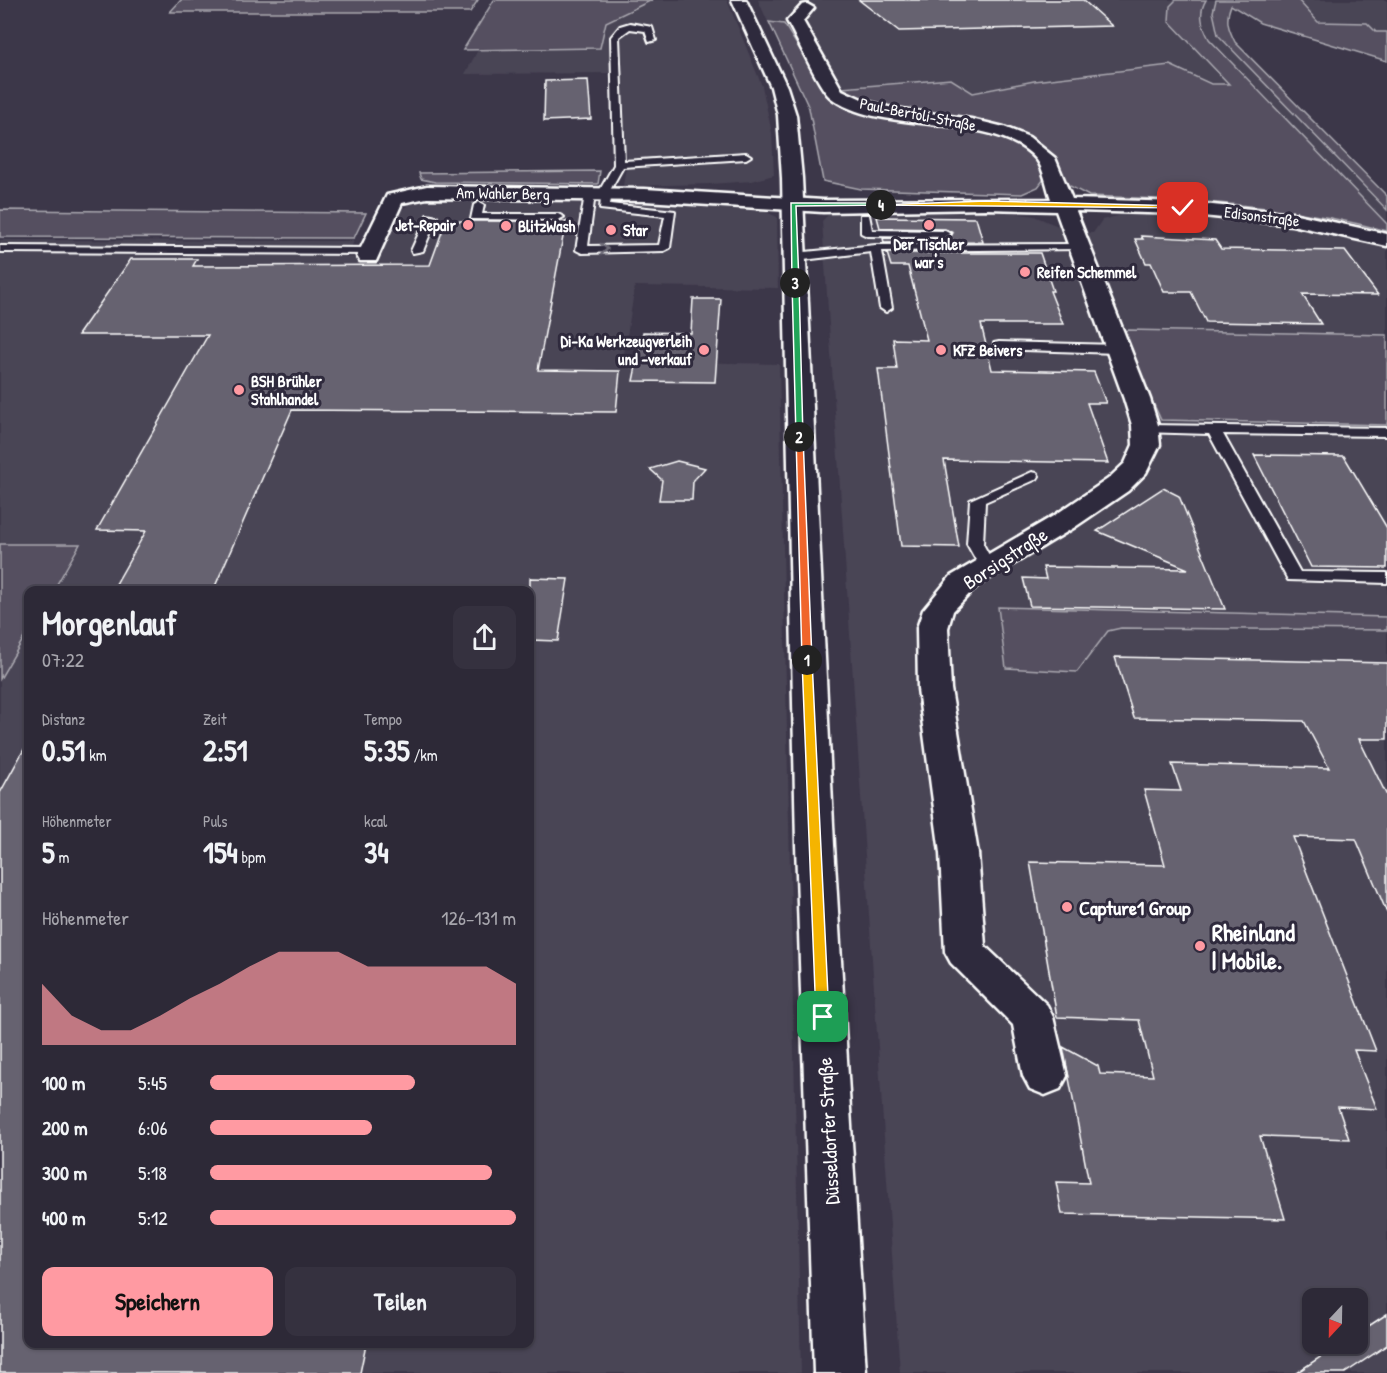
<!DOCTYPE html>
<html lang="de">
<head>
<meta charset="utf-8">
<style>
  body { margin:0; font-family:"Patrick Hand",sans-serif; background:#35313f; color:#f1f3f6; height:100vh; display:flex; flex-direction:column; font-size:22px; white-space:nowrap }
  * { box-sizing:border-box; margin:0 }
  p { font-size:20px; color:#a7a6ad }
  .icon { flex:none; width:33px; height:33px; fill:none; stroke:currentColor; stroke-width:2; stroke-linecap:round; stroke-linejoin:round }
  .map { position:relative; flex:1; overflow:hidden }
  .details { position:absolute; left:24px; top:586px; width:510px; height:762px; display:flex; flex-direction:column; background:#2d2937; border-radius:12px; box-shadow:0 2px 4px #0004,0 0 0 2px #484552 }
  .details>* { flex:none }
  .needle { width:39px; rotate:202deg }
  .buttons { position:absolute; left:1302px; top:1288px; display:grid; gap:12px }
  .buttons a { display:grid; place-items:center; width:66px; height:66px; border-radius:12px; background:#2d2937; box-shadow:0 2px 4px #0004,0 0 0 2px #484552; font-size:30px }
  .pin { position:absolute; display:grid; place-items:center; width:51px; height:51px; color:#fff; margin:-26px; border-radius:12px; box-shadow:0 3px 9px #0006 }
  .km { position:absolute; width:30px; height:30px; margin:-15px; border-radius:50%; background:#222; color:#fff; font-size:16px; line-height:30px; text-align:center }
  .round { display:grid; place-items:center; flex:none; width:63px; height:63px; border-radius:12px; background:#35313f }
  .head { display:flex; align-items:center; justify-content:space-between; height:102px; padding:0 18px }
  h1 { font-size:33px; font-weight:700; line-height:45px }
  .figures { display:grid; grid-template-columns:repeat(3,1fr); gap:9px; height:102px; padding:6px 18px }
  .figures div { display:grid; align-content:center }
  .figures b { font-size:30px; font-weight:700 }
  .figures small { font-size:16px; font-weight:400 }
  .figures p { font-size:16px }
  .chart { height:168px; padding:12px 18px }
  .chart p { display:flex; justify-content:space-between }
  .chart svg { width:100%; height:108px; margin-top:6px; fill:#ff9aa2; opacity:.7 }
  .action { display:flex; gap:12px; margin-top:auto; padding:12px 18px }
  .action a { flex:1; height:69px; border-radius:12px; background:#ff9aa2; color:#111; font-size:24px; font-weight:700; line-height:69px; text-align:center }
  .action a+a { background:#35313f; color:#f1f3f6 }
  ul { padding:0 18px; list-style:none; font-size:20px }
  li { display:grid; grid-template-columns:96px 72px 1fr; align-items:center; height:45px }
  li i { height:15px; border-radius:8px; background:#ff9aa2 }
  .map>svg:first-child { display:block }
</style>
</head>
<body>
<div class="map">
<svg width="1387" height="1373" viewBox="0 0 1387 1373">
  <rect width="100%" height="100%" fill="#3c3749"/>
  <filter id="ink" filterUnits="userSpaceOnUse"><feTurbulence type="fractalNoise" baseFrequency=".0167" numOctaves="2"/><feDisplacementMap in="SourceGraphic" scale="12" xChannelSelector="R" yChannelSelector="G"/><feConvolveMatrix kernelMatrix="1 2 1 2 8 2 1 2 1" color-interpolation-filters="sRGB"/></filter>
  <g filter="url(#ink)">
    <g fill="#494455" fill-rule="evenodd">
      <polygon points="652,0 727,0 762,86 772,133 774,175 752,181 711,184 623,186 627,160 621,73 465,74 478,50 600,48 605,22"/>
      <polygon points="758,0 1176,0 1170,6 1169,21 1230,84 1211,84 1170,65 1034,81 973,93 951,79 825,90 782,22 768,22"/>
      <polygon points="1206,0 1216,0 1218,35 1387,210 1387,224 1209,39 1202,27 1201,15"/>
      <polygon points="1298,0 1387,0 1387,32 1376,32 1367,23 1318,22"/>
      <polygon points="438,196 668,201 752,205 777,217 778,288 635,286 623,361 779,364 801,1373 0,1373 0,679 28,631 28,1344 530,1344 530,591 53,591 80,544 0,544 0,240 354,241 347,257 375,257 401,210 411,203"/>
      <path d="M991 209 1034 216 1058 226 1064 232 1093 233 1102 220 1129 213 1221 216 1351 236 1387 246V335L1122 332 1161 420 1387 425V617L998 607 1006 668 1077 672 1108 631 1121 628 1387 629V1373H900L822 221 828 215 848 212ZM1312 1299H1358V1344H1312Z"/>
    </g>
    <g fill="#555060" stroke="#aaa8b0" stroke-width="1.5">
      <polygon points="181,0 478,0 470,12 170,12"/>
      <polygon points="494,0 652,0 606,22 600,48 463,50"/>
      <path d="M1176 0H1206C1198 13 1202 26 1209 39L1387 224V231C1287 204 1192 200 1089 196L1068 185 1051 154 1030 140 870 104 841 88 951 79 973 93 1034 81 1170 65 1211 84H1229L1169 21 1170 6Z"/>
      <path d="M1216 0H1298L1318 22 1367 23 1376 32H1387V61L1260 23 1231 5C1225 20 1228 28 1235 42L1387 196V210L1218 35 1213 12Z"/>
      <polygon points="769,22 784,24 825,90 923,120 992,133 1022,146 1037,158 1044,179 1038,187 1022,194 861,189 823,181 809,108"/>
      <polygon points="600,171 598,184 435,182 421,179 419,173"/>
      <polygon points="0,210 366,213 354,238 0,237"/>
      <polygon points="1128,330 1387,335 1387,425 1161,420 1121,332"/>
      <polygon points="0,544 80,544 53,591 28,591 28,631 0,679"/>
      <polygon points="998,607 1387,617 1387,630 1121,628 1108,631 1077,672 1006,668"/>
    </g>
    <g fill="#666270" stroke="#fff" stroke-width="1.5">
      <polygon points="859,0 1083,0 1112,26 899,31"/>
      <polygon points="588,80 591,119 544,121 545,81"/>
      <polygon points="877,217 976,218 983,242 884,243 883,238 945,239 953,233 945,229 880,228"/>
      <polygon points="446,221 566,221 538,370 620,371 616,412 292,410 213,591 112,591 146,531 97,530 208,335 78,335 131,259 197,259 193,266 430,265"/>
      <polygon points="1141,236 1215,240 1221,249 1345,251 1378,295 1302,294 1321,324 1206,322 1191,292 1164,292 1151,263 1146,263 1135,239 1143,239"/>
      <polygon points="887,253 1040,253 1053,291 1050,291 1063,324 981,324 992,370 1094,372 1106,403 1087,403 1108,463 944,460 959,547 901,546 878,369 897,369 893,339 927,340 908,266 891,266"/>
      <polygon points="693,299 721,299 715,382 633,381 643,332 691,333"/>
      <polygon points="1254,455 1344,456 1387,528 1387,568 1311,567"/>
      <polygon points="677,461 705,468 693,481 692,500 659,500 662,480 650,469"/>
      <polygon points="1163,488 1179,496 1225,609 1030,606 1023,578 1046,579 1043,567 1188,569 1097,531"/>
      <polygon points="530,578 568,579 558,641 530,640"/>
      <polygon points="1115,657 1387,663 1387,739 1359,739 1387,796 1387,913 1356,839 1293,837 1376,1051 1354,1050 1377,1109 1338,1107 1349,1139 1260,1136 1285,1219 1062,1214 1056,1182 1089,1183 1063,1047 1098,1066 1100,1074 1153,1076 1139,1020 1057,1017 1030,862 1165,865 1144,790 1181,791 1172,764 1329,768 1304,721 1134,718"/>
      <polygon points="28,742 28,1344 366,1344 360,1373 0,1373 0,793"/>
      <polygon points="1387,1314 1387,1345 1345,1373 1296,1373 1340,1344 1358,1344 1358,1333"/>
    </g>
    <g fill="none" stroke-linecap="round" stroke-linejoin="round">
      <g stroke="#fff" stroke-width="4">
        <g id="service">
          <polygon points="630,23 652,27 656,40 649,42 645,31 630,29 619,37 624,161 746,153 751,156 746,159 623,167 609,192 612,195 610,204 675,211 670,248 664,251 582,253 576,250 585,194 590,191 595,194 588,246 659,245 665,216 600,209 601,198 597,195 614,165 611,37 620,26"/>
          <polygon points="479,202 484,205 482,214 558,214 564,217 558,220 471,219 474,205"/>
          <polygon points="427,215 437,217 423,251 413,253 411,251"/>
          <polygon points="861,215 869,215 872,230 945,231 951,234 945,237 867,236 861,233"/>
          <polygon points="1079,244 1085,247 1083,249 882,251 892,308 886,312 880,308 871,252 795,261 789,257 795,253 876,245"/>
          <polygon points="0,246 371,248 377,251 371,254 0,252"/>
          <polygon points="999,342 1117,345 1124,349 1117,353 994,349 994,343"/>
          <polygon points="1146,425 1387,428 1387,436 1223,434 1300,572 1387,573 1387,583 1288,580 1209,434 1141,432 1139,429"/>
          <polygon points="1032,472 1037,473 1039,476 1037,479 985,502 983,544 996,568 988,573 982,571 967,544 970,500"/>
        </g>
      </g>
      <g stroke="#fff" stroke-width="5">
        <path id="minor" d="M807 4 814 8 803 21 842 90 866 101 888 107 971 119 1004 127 1029 137 1055 158 1072 199 1183 202 1292 213 1387 234V246L1292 225 1183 214 1076 211 1150 399 1158 425 1160 445 1146 473 1128 491 1075 527 977 586 953 611 948 628 951 689 978 853 985 946 1047 1005 1053 1017 1067 1076 1060 1089 1045 1095 1030 1089 1023 1076 1013 1025 951 963 945 952 940 853 918 689 917 628 923 610 951 576 1055 515 1108 479 1125 463 1133 445 1132 425 1124 399 1056 211 986 209 823 212 645 201 427 198 402 203 376 261H360L357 256 387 195 427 186 645 189 823 200 1051 199C1047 188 1044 169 1037 160 995 110 880 137 830 97 819 88 796 36 787 21L802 5Z"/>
      </g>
      <g stroke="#fff" stroke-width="5">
        <polygon id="primary" points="732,0 746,0 787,87 796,115 802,178 834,845 866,1373 814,1373 796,845 782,178 778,115 771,87"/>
      </g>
      <use href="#service" fill="#2f2a3d" fill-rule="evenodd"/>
      <use href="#minor" fill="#2f2a3d" fill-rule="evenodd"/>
      <use href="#primary" fill="#2f2a3d" fill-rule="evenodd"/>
    </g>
    <defs><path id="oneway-chevron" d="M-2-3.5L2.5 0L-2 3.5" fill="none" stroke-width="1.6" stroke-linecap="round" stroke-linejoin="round" transform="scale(1.5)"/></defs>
    <use stroke="#6d6a77" href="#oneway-chevron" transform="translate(604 249) rotate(-2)"/>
  </g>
  <polygon fill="#f5b400" stroke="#fff" stroke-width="1.5" points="807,657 812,660 829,1017 823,1022 816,1017 802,660"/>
  <polygon fill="#f0652b" stroke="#fff" stroke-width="1.5" points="799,434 803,437 812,660 807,664 802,660 796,437"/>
  <polygon fill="#22a559" stroke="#fff" stroke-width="1.5" points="795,281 799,283 803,437 799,439 796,437 792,283"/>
  <polygon fill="#22a559" stroke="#fff" stroke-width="1.5" points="791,203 881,203 884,205 796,206 799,283 795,285 792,283"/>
  <polygon fill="#f5b400" stroke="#fff" stroke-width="1.5" points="986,201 1183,206 1186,208 878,205"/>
  <g fill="#ff9aa2" stroke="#2f2a3d" stroke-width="2">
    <circle cx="468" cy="225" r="6"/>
    <circle cx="929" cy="225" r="6"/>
    <circle cx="506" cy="226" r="6"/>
    <circle cx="611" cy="230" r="6"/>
    <circle cx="1025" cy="272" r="6"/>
    <circle cx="704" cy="350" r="6"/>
    <circle cx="941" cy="350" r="6"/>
    <circle cx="239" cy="390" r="6"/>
    <circle cx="1067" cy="907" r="6"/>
    <circle cx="1200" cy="946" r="6"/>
  </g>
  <g text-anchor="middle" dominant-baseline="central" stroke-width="6" stroke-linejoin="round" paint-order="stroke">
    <g font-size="16" fill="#fff" stroke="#2f2a3d">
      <text transform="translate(918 114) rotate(11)">Paul-Bertoli-Straße</text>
      <text transform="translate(503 193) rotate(1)">Am Wahler Berg</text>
      <text transform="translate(1262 216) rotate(7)">Edisonstraße</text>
    </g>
    <g font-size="16" font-weight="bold" fill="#fff" stroke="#2f2a3d" text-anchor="start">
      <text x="456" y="225" text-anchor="end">Jet-Repair</text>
      <text x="518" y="226">BlitzWash</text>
      <text x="623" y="230">Star</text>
      <text x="929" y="244" text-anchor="middle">Der Tischler<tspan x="929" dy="18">war's</tspan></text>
      <text x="1037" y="272">Reifen Schemmel</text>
      <text x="692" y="341" text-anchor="end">Di-Ka Werkzeugverleih<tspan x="692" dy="18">und -verkauf</tspan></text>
      <text x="953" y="350">KFZ Beivers</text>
      <text x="251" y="381">BSH Brühler<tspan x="251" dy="18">Stahlhandel</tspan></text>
    </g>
    <g font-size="20" fill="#fff" stroke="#2f2a3d">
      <text transform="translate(1005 558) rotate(-33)">Borsigstraße</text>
      <text transform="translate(828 1131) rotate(-93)">Düsseldorfer Straße</text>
    </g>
    <g font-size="20" font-weight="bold" fill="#fff" stroke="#2f2a3d" text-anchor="start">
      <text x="1079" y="907">Capture1 Group</text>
    </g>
    <g font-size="24" font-weight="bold" fill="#fff" stroke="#2f2a3d" text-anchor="start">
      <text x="1212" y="932">Rheinland<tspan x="1212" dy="28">| Mobile.</tspan></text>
    </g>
  </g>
</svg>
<div class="buttons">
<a><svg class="needle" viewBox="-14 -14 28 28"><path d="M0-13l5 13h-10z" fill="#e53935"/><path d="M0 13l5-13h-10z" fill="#a7a6ad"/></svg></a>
</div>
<div class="pin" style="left:823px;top:1017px;background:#1e9e55"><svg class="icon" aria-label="arrive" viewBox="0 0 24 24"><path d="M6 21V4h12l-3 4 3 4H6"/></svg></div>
<div class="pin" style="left:1183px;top:208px;background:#d93025"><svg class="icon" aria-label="check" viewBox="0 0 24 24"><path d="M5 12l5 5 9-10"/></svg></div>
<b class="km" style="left:807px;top:660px">1</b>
<b class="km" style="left:799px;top:437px">2</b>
<b class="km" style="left:795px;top:283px">3</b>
<b class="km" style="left:881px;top:205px">4</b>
<section class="details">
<div class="head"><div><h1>Morgenlauf</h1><p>07:22</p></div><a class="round"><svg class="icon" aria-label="share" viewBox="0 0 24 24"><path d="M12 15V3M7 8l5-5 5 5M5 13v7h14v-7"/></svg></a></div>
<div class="figures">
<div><p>Distanz</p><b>0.51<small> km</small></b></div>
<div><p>Zeit</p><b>2:51</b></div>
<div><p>Tempo</p><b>5:35<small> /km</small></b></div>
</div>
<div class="figures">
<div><p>Höhenmeter</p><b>5<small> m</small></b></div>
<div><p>Puls</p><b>154<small> bpm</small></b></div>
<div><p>kcal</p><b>34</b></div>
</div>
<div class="chart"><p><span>Höhenmeter</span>126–131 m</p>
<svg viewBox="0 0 160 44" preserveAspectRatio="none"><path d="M0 44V19L10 32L20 38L30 38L40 32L50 25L60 19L70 12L80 6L90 6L100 6L110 12L120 12L130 12L140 12L150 12L160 19V44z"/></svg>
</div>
<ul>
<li><b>100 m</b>5:45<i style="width:67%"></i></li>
<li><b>200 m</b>6:06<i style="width:53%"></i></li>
<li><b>300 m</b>5:18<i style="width:92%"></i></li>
<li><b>400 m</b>5:12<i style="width:100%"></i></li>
</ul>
<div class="action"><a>Speichern</a><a>Teilen</a></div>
</section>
</div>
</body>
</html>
